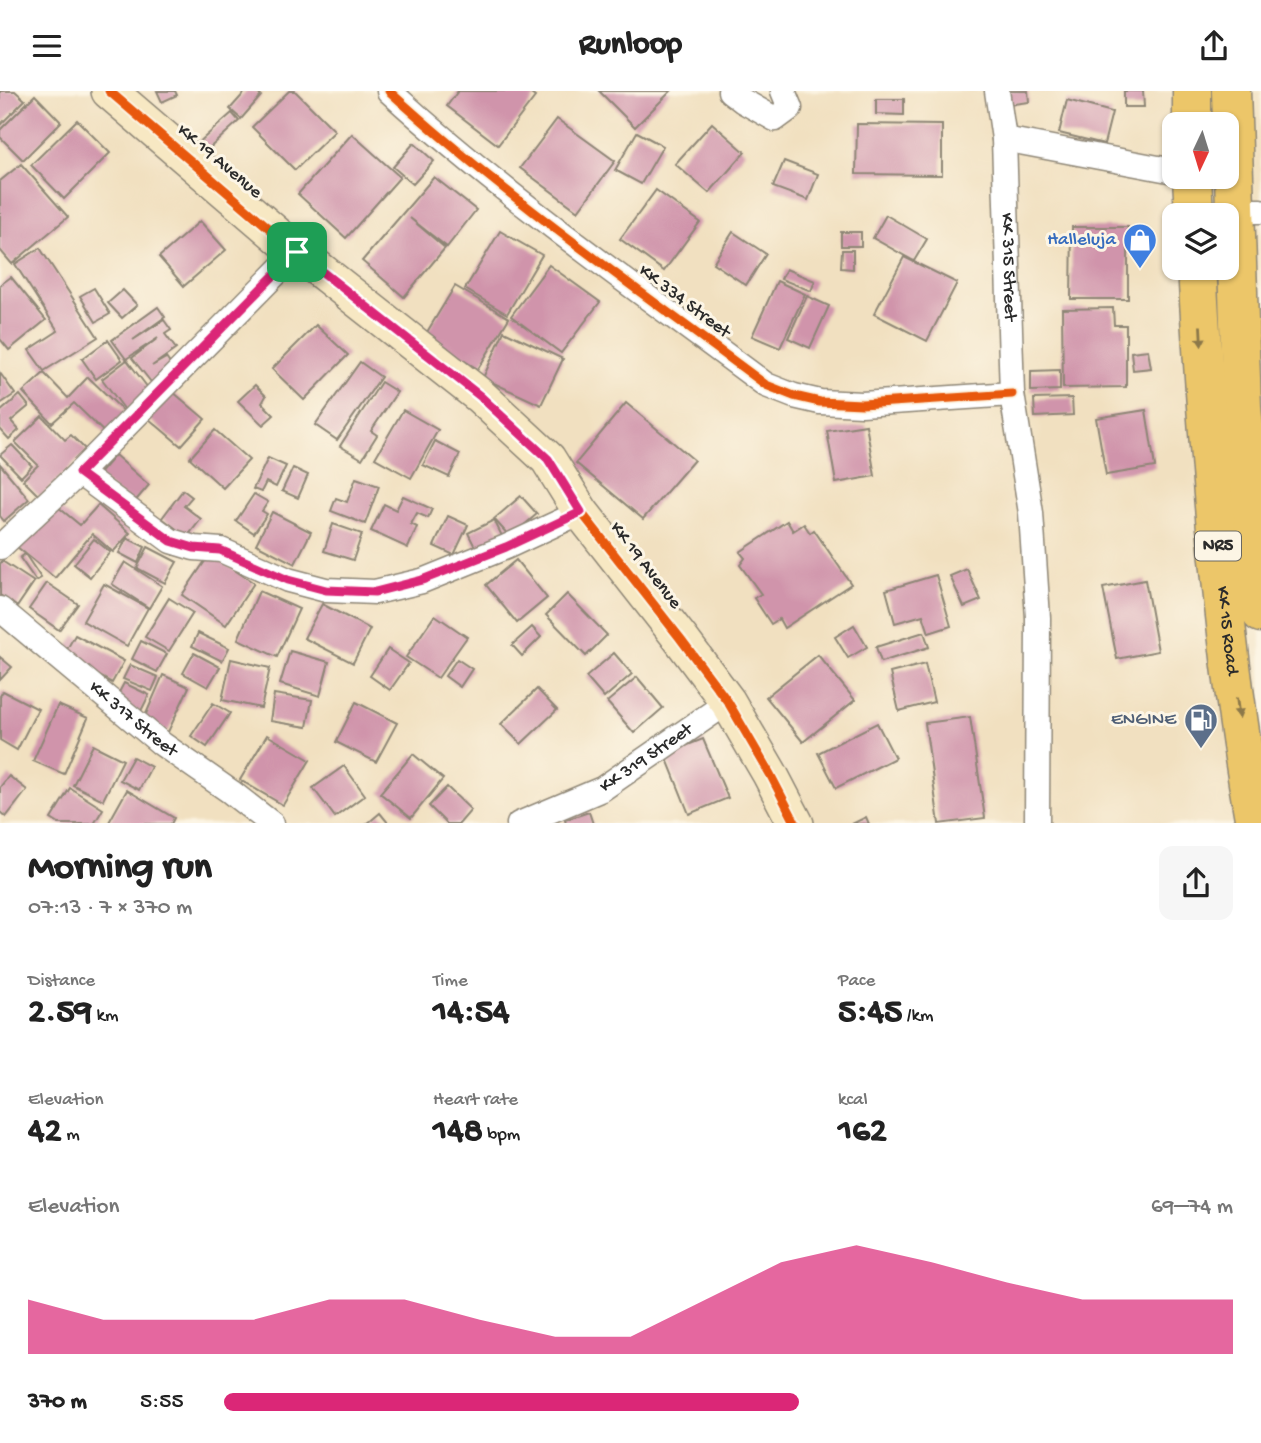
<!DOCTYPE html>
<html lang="en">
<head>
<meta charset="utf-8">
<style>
  body { margin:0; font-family:"Gochi Hand",sans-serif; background:#f6f6f6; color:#222; height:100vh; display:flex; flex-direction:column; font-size:26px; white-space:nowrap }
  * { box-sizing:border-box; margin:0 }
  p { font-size:23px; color:#767676 }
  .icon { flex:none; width:38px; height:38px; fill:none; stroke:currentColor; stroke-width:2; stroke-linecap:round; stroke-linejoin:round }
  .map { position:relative; height:732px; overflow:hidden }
  .drawer { display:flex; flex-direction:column; background:#fff; flex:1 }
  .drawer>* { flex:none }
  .needle { width:46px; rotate:184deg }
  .buttons { position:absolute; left:1162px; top:21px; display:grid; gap:14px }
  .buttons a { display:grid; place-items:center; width:77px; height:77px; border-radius:14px; background:#fff; box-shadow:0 2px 5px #0004; font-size:35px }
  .pin { position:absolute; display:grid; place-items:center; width:60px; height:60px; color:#fff; margin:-30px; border-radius:14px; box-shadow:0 4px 10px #0006 }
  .round { display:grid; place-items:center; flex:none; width:74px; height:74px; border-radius:14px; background:#f6f6f6 }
  .headline { display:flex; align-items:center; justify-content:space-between; height:119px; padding:0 28px }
  h1 { font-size:38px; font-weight:700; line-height:52px }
  .metrics { display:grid; grid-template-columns:repeat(3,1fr); gap:10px; height:119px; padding:7px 28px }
  .metrics div { display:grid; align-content:center }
  .metrics b { font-size:35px; font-weight:700 }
  .metrics small { font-size:19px; font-weight:400 }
  .metrics p { font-size:19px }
  .chart { height:196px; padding:14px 28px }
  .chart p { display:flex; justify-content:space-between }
  .chart svg { width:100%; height:126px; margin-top:7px; fill:#db2777; opacity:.7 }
  ul { padding:0 28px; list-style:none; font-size:23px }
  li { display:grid; grid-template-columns:112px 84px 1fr; align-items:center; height:52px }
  li i { height:18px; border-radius:9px; background:#db2777 }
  header { display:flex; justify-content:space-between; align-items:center; height:91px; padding:0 28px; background:#fff; font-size:32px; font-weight:700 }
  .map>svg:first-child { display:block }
</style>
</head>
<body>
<header><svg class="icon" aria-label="menu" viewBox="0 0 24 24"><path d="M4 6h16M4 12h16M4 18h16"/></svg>Runloop<svg class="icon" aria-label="share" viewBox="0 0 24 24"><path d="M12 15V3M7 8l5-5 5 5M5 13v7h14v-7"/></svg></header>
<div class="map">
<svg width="1261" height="733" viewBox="0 0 1261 733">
  <rect width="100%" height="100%" fill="#fcf5e5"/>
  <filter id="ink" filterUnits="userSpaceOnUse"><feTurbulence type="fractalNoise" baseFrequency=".0143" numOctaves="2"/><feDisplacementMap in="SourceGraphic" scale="14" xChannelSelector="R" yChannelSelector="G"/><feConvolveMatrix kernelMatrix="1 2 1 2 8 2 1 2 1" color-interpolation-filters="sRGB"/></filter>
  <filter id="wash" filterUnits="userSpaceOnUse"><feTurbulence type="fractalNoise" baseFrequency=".00686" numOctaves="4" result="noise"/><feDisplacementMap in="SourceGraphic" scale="28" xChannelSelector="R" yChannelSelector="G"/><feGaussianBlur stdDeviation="1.57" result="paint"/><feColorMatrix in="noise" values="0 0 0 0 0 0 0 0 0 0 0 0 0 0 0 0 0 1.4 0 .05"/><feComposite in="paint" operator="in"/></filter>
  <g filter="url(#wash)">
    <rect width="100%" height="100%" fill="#f1e0c0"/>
    <g id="blocks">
      <g fill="#d094ab">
        <polygon points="0,0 15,0 25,9 0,34"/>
        <polygon points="157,0 175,0 177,4 162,11"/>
        <polygon points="246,0 255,0 261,5 241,28 230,18"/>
        <polygon points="289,0 295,0 335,40 295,79 252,36"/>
        <polygon points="458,0 527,0 535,6 498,54 447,15"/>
        <polygon points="599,0 671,0 635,36"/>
        <polygon points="1005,0 1028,0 1029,11 1007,14"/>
        <polygon points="1124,0 1143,0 1144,16 1124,16"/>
        <polygon points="35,4 61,31 23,69 0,46 0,39"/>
        <polygon points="876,8 904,8 904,24 876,23"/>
        <polygon points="1067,9 1112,21 1104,53 1059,42"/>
        <polygon points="232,22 239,30 205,61 197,53"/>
        <polygon points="557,28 615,70 578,120 520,77"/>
        <polygon points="77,29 110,62 64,108 31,74"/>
        <polygon points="712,32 745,61 709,102 675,73"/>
        <polygon points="857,33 942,34 942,84 856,83"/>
        <polygon points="637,41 663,55 641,93 615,79"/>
        <polygon points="352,43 400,86 346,147 298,103"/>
        <polygon points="414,52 434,70 413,93 393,76"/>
        <polygon points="784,70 818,83 808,109 773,96"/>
        <polygon points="21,73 68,126 12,173 0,159 0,90"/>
        <polygon points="434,86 476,119 447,156 410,127 445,157 404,206 362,170"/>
        <polygon points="656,99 700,131 664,180 620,148"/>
        <polygon points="886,124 927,148 914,170 873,147"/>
        <polygon points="200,130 226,159 184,195 159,166"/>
        <polygon points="1072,136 1128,136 1128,208 1071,208"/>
        <polygon points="500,140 542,164 507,223 465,198"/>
        <polygon points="733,141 766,163 746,194 713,172"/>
        <rect x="841" y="141" width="20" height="14"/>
        <polygon points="40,157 98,246 44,280 29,259 58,240 15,173"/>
        <polygon points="842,159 853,159 853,178 841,177"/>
        <polygon points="904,166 957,192 927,250 874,223"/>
        <polygon points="549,174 600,211 561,262 511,225"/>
        <polygon points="786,178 815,190 811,200 781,188"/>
        <polygon points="11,186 46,229 9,259 0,248 0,194"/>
        <polygon points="777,190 805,203 780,257 752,245"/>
        <polygon points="455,195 509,227 478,278 424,246"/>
        <polygon points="94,197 110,223 96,231 80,205"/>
        <polygon points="123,199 137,214 122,227 108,212"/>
        <polygon points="807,205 829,215 810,257 788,247"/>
        <polygon points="158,216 165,226 133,249 164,229 171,239 165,243 176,258 152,275 166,267 173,277 151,291 132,267 158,247 126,268 112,249"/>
        <polygon points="1113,217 1114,234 1126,234 1126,296 1063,297 1062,218"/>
        <polygon points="316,234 348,264 304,309 272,278"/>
        <polygon points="504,240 563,268 541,314 483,287"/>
        <polygon points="108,249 122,269 96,288 82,268"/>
        <polygon points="1148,259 1151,277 1133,279 1131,261"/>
        <polygon points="127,269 151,301 125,319 102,288"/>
        <polygon points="360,271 381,286 337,349 315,334"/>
        <polygon points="1060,279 1060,299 1031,300 1031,280"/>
        <polygon points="0,282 15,303 0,313"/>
        <polygon points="44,282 68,307 88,286 131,327 111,348 74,312 52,332 23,301"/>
        <polygon points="381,291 397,301 371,340 377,344 362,368 340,355"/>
        <polygon points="255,294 266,305 262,312 274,324 263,334 238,310"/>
        <polygon points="173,301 205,328 181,355 149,328"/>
        <polygon points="20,304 29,315 11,330 19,339 9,348 0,338 0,321"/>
        <polygon points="1072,307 1073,324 1035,326 1034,308"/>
        <polygon points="626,312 694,369 643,428 576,372"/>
        <polygon points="403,319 438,339 411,387 375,367"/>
        <polygon points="1146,319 1155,376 1106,384 1096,327"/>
        <polygon points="42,325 65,349 71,344 87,360 40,406 23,389 38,374 15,351"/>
        <polygon points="866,334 875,385 836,392 827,340"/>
        <polygon points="215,339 249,369 223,397 190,367"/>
        <polygon points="435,350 460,363 449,386 423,374"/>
        <polygon points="12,354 32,375 21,386 0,364"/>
        <polygon points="115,364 149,394 132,414 97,385"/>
        <polygon points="268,367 286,375 276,396 266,391 261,401 253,398"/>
        <polygon points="0,373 29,408 4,430 0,425"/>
        <polygon points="293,377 308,384 298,407 282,400"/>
        <polygon points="356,387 379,395 365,433 331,420 336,407 347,411"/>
        <polygon points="183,399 192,406 184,415 201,428 187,446 162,427"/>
        <polygon points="254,403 268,411 262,420 267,423 254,442 236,430"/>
        <polygon points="403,405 432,418 428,427 417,422 411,433 417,436 408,457 371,440 384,413 396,419"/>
        <polygon points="521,405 537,423 510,446 494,428"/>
        <polygon points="52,411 80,434 98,414 130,442 113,461 92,443 55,487 16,455"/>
        <polygon points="272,421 311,441 295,473 256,453"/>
        <polygon points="448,425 468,434 454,464 434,455"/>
        <polygon points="494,429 502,445 476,458 468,442"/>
        <polygon points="787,430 793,440 804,433 810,442 814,439 851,493 784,537 779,528 771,533 754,507 761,503 740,474 745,467 740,461"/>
        <polygon points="333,433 362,443 353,469 324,460"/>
        <polygon points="127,447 145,456 138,472 119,462"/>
        <polygon points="94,448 110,461 90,486 74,473"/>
        <polygon points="148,456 177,471 165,492 137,477"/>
        <polygon points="25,463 41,487 36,490 20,467"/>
        <polygon points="210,463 254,492 226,534 182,504"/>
        <polygon points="516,469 547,507 517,532 486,494"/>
        <polygon points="2,470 34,491 17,516 0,504 0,473"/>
        <polygon points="125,471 162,495 149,517 112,493"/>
        <polygon points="967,478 981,509 964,516 950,485"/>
        <polygon points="936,484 951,535 929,542 923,524 895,532 886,499"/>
        <polygon points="1145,489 1158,560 1117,568 1103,497"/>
        <polygon points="47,492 78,513 59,539 29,518"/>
        <polygon points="104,493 148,517 127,555 83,530"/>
        <polygon points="259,500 299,518 277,566 238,548"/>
        <polygon points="567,503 607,544 586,565 546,524"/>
        <polygon points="169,507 193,522 169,560 145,546"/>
        <polygon points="322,513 370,538 353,572 304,547"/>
        <polygon points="435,524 467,546 438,587 406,566"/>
        <polygon points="854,534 867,556 848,567 835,546"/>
        <polygon points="532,536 541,546 522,565 512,554"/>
        <polygon points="924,541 929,556 881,571 876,556"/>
        <polygon points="198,542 229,557 222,570 192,555"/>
        <polygon points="75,544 124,570 112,592 63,565"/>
        <polygon points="141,550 167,563 157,581 132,568"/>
        <polygon points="388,558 409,572 390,599 370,585"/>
        <polygon points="290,560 329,571 320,605 280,593"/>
        <polygon points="194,562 220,576 208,596 183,582"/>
        <polygon points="614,562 632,583 604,607 586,586"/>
        <polygon points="818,564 855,609 803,651 766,606"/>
        <polygon points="0,566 12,576 0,589"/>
        <polygon points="231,568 270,577 261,617 222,609"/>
        <polygon points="457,568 472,578 460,596 445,585"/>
        <polygon points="925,573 934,611 899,620 890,582"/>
        <polygon points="130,574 158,586 152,600 123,588"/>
        <polygon points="163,584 189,596 168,641 143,630"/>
        <polygon points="637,586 663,617 634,642 607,611"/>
        <polygon points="124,592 149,604 140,622 115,609"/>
        <polygon points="537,598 557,619 521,653 501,633"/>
        <polygon points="3,600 38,618 17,659 0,649 0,605"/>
        <polygon points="274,603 312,609 307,636 270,630"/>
        <polygon points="356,611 397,632 376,671 336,651"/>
        <polygon points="213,612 230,622 207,656 191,645"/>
        <polygon points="58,614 88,627 64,683 33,670"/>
        <polygon points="970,626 985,727 939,733 925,632"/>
        <polygon points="877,632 895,667 836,697 818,662"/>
        <polygon points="267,644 310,669 283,714 240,689"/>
        <polygon points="703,648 728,707 689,723 665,663"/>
        <polygon points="93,654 123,669 103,709 73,694"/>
        <polygon points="413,663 443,688 411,727 380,702"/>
        <polygon points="133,666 151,676 139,699 120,689"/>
        <polygon points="344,675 365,704 335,726 313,697"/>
        <polygon points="9,685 27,699 6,726 0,721 0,696"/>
        <polygon points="447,696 471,719 459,733 447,733 429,715"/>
        <polygon points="70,697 103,718 94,733 59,733 51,728"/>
        <polygon points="127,699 174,727 171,733 108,733"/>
        <polygon points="589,721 593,733 566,733 565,729"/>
        <polygon points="380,722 389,733 367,733"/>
        <polygon points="866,726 869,733 852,733"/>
      </g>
    </g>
  </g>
  <g filter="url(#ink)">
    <use href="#blocks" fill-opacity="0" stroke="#8e8676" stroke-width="2"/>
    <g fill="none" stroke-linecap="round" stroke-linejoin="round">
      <g stroke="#8e8676" stroke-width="27">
        <g id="street">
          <path d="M389 0C506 107 639 199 766 294L794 305 820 311 862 313 1012 303"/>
          <polyline points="730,0 743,10 775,28 790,17 783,0"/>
          <polyline points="997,0 1004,48 1174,80"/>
          <path id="s1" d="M1004 48 1012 303 1031 422 1038 527 1037 733"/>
          <polyline points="1235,120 1261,120"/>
          <polyline points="79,382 171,450 194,457 221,459 288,489 326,499 375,501 422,490 506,456 581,421"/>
          <polyline points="0,456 79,382 297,161"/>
          <path id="s2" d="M0 518 162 653 231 701 272 733"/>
          <path id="s3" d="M519 733 602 698 728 611"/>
        </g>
      </g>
      <g stroke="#8e8676" stroke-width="38">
        <polyline id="secondary" points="109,0 297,161 480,305 548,368 581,421 680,547 728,611 770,683 796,733"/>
      </g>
      <g stroke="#8e8676" stroke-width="41">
        <g id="highway">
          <polyline points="1231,0 1242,316 1261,522"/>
          <polyline points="1192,33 1192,0"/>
          <polyline points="1192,86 1194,124"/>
          <path id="s4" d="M1197 177C1208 363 1222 549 1255 733"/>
        </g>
      </g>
      <use href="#street" stroke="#fff" stroke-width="24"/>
      <use href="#secondary" stroke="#f7e8c3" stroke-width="35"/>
      <use href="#highway" stroke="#ecc669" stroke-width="38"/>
      <g stroke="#fcf5e5" stroke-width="13">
        <g id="cycleway">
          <polyline points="109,0 297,161 480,305 548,368 581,421 680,547 728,611 770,683 796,733"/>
          <path d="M389 0C506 107 639 199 766 294L794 305 820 311 862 313 1012 303"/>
        </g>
      </g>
      <use href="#cycleway" stroke="#e8590c" stroke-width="9"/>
    </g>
    <defs><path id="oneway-solid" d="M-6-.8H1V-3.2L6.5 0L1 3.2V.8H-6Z" transform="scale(1.75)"/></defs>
    <g fill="#8c784a">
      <use href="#oneway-solid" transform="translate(1201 245) rotate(87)"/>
      <use href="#oneway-solid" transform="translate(1238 617) rotate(82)"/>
    </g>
  </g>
  <g fill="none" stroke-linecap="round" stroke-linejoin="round" filter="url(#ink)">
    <g stroke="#fff" stroke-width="14">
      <polygon id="route" points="297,161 480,305 548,368 581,421 506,456 422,489 375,501 326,499 288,489 220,459 194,457 171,450 79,382"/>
    </g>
    <use href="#route" stroke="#db2777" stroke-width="9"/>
  </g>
  <defs>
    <g id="shop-pin" transform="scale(1.75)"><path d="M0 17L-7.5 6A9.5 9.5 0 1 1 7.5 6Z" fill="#3f7fe0" stroke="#fcf5e5"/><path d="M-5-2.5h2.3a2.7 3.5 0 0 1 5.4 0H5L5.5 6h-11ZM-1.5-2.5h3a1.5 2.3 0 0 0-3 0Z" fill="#fff"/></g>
    <g id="fuel-pin" transform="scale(1.75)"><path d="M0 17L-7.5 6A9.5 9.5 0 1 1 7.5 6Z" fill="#5c6f8a" stroke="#fcf5e5"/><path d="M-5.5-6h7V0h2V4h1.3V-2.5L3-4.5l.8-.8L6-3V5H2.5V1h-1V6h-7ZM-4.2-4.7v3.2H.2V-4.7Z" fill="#fff"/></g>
  </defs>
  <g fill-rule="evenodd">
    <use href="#shop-pin" x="1140" y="149"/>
    <use href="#fuel-pin" x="1201" y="629"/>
  </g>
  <g text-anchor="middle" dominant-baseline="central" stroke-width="6" stroke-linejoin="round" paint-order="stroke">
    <rect fill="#fcf5e5" stroke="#6a6863" stroke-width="2" x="1195" y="440.5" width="46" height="29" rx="5"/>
    <g font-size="18" font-weight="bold" fill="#2b2b2b">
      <text x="1218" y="455">NR5</text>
    </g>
    <g font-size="19" fill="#2b2b2b" stroke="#fcf5e5">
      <text transform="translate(219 71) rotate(40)">KK 19 Avenue</text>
      <text stroke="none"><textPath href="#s1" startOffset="128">KK 315 Street</textPath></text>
      <text transform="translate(684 211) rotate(37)">KK 334 Street</text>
      <text transform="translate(645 475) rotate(52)">KK 19 Avenue</text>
      <text stroke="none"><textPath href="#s4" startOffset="364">KK 15 Road</textPath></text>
      <text stroke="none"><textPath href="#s2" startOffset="173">KK 317 Street</textPath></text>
      <text stroke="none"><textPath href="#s3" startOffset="144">KK 319 Street</textPath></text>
    </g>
    <g font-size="19" fill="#366cbe" stroke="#fcf5e5" text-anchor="end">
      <text x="1116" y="149">Halleluja</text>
    </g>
    <g font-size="19" fill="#4e5e75" stroke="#fcf5e5" text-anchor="end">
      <text x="1176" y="629">ENGINE</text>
    </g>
  </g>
</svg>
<div class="buttons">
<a><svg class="needle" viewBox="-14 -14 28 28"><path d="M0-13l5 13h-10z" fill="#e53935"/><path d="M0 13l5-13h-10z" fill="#767676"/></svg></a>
<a><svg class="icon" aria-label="layers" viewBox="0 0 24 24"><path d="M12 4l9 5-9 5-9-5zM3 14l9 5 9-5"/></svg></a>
</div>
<div class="pin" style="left:297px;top:161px;background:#1e9e55"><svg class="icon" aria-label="arrive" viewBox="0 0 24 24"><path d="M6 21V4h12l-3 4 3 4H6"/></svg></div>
</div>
<section class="drawer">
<div class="headline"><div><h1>Morning run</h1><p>07:13 · 7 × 370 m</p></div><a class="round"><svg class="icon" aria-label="share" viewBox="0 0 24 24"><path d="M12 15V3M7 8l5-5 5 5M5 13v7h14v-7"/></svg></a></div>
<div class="metrics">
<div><p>Distance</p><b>2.59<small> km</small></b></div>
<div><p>Time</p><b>14:54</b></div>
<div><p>Pace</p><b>5:45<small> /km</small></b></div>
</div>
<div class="metrics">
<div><p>Elevation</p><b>42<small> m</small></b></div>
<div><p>Heart rate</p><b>148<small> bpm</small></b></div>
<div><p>kcal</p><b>162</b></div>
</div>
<div class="chart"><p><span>Elevation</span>69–74 m</p>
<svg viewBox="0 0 160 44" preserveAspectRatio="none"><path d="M0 44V25L10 32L20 32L30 32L40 25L50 25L60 32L70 38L80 38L90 25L100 12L110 6L120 12L130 19L140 25L150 25L160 25V44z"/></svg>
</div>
<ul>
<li><b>370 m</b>5:55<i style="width:57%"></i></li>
</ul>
</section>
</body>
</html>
